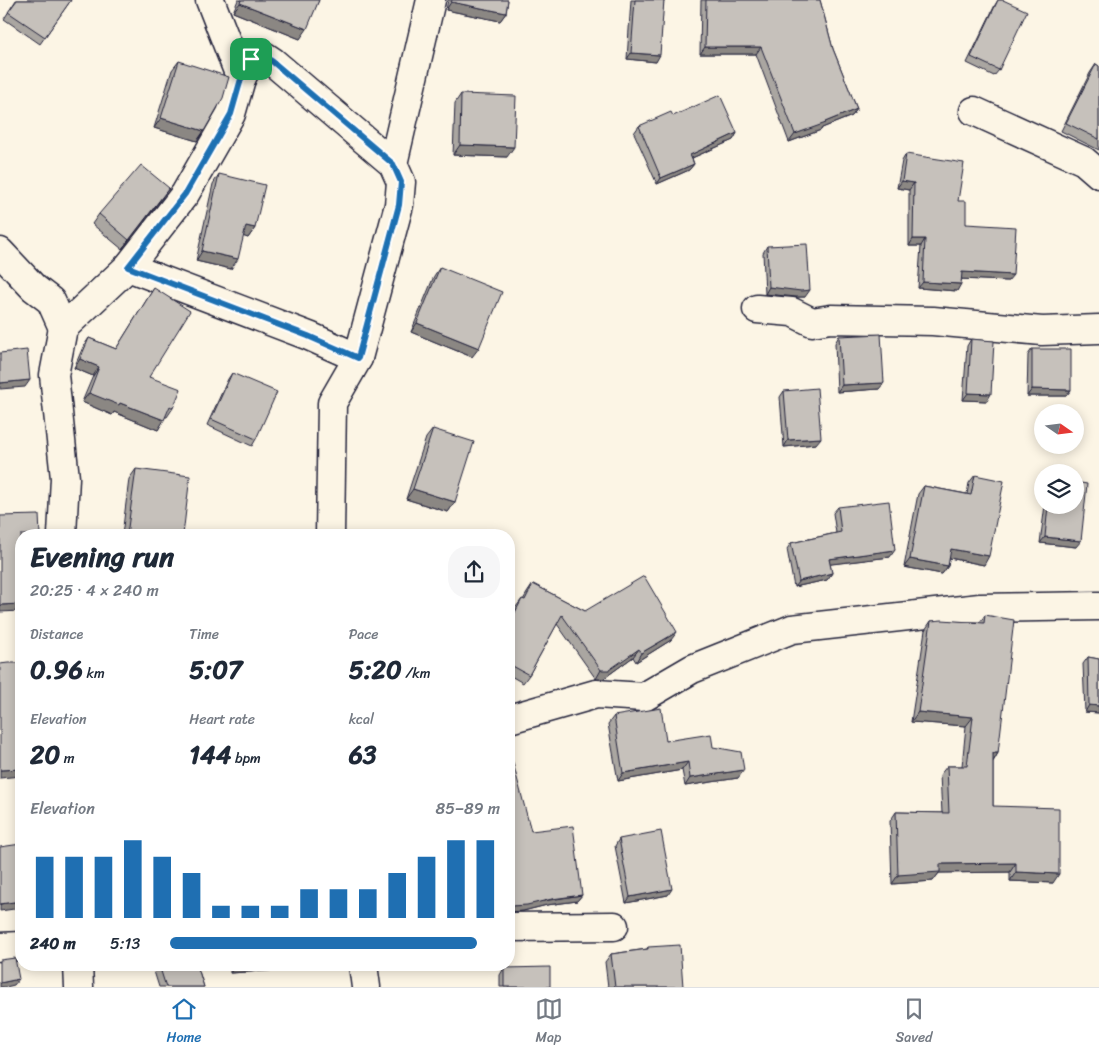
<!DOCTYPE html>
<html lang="en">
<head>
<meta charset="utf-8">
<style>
  body { margin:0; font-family:Sriracha,sans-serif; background:#f6f6f7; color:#1f2937; height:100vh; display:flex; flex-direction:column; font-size:19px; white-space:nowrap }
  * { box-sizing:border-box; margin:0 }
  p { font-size:16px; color:#747a83 }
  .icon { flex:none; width:28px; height:28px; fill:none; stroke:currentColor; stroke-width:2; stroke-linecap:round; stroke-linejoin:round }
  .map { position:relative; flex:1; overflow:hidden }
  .panel { position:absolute; left:15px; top:529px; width:500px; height:442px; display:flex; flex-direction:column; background:#fff; border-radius:20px; box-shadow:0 2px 12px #0003 }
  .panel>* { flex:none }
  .needle { width:32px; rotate:104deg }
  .fabs { position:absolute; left:1034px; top:404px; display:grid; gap:10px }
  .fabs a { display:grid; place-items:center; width:50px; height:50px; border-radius:50%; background:#fff; box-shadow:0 2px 12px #0003; font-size:25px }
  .pin { position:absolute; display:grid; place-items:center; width:42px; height:42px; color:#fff; margin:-21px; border-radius:10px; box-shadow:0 2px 8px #0006 }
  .round { display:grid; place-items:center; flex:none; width:52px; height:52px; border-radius:20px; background:#f6f6f7 }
  .summary { display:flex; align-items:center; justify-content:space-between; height:85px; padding:0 15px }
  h1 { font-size:28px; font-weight:700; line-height:38px }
  .stats { display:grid; grid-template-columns:repeat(3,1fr); gap:8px; height:85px; padding:5px 15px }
  .stats div { display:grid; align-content:center }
  .stats b { font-size:25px; font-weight:700 }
  .stats small { font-size:14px; font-weight:400 }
  .stats p { font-size:14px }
  .chart { height:140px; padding:10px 15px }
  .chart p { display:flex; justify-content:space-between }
  .chart svg { width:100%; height:90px; margin-top:5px; stroke:#1f6fb2; stroke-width:6 }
  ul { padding:0 15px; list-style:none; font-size:16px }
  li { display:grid; grid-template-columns:80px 60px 1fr; align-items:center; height:38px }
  li i { height:12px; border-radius:6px; background:#1f6fb2 }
  .menu { display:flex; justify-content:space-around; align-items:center; height:70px; border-top:1px solid #e0e1e3; background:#fff; font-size:14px; color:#747a83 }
  .menu a { display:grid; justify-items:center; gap:2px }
  .menu .current { color:#1f6fb2 }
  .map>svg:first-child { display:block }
</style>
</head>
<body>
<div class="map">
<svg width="1099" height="987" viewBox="0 0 1099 987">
  <rect width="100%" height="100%" fill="#fcf5e5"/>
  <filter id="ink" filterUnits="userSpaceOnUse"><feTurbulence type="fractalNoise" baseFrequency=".02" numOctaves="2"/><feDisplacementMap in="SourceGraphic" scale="10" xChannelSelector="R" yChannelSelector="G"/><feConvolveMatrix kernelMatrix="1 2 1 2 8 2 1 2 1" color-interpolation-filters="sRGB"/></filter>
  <g filter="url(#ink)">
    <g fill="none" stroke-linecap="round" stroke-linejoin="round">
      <g stroke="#22223b" stroke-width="31">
        <g id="minor">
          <polyline points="241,79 251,59 264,56 273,62 393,164 401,182 399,205 358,358 332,403 330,535"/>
          <polyline points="974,111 1084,161 1099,174"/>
          <polyline points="393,164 431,0"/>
          <polyline points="0,252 34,288 51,301 63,328"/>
          <polyline points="128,267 309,336 358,358"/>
          <polyline points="757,309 792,312 812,322 831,319 933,321 1042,331 1099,329"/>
          <polyline points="62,535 65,478 54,375 63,328 128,267 185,194 231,114 241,79 210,0"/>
          <polyline points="509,719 596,694 644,697 692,669 792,629 980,608 1099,606"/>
          <polyline points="509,927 614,926"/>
          <polyline points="0,947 21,946"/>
          <polyline points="78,965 79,987"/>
          <polyline points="363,965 366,987"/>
        </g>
      </g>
      <use href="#minor" stroke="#fcf5e5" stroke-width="28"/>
    </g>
    <g fill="#aaa6a1" stroke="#22223b">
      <polygon points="16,0 71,0 40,44 4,19"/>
      <polygon points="238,0 319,0 300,39 233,12"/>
      <polygon points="448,0 508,0 506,13 500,21 446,10"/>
      <polygon points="631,0 664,0 656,62 627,59"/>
      <polygon points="701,0 820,0 833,49 857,109 852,116 822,128 821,130 789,142 756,54 700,54"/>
      <polygon points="998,0 1003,0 999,70 994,76 967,63 995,5"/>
      <polygon points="179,61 204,131 197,141 154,128 172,70"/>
      <polygon points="1096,64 1099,66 1099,150 1061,131 1090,73"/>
      <polygon points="461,94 507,157 453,155 455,103"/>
      <polygon points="673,116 737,133 733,140 692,158 694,164 689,170 657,184 634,133 639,126"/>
      <polygon points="906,154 958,201 966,224 1008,281 962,279 957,291 918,288 921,246 909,246 909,190 897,188 902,161"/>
      <polygon points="219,174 255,228 248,238 243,236 231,269 196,261 213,184"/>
      <polygon points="169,188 122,249 92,224 99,214"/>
      <polygon points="767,246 805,297 796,297 765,294 763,253"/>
      <polygon points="440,267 472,357 411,332 434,276"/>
      <polygon points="154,288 149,377 173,408 167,417 165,417 158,430 114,412 112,415 82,402 93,376 74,368 83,347 89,338 116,349"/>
      <polygon points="839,336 879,389 837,392 835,343"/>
      <polygon points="971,339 987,401 963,400 967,346"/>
      <polygon points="1032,349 1071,390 1066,396 1027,396 1028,355"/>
      <polygon points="232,373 256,439 252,446 207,425 228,379"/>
      <polygon points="784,391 816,444 784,447 780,397"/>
      <polygon points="433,429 455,502 448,512 406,499 426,438"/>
      <polygon points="136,469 183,535 122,535 129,479"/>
      <polygon points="975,475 984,565 949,558 948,566 942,574 904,567 918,494 924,486 967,494 969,483"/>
      <polygon points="1045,505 1075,505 1076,547 1040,543"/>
      <polygon points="838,507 890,557 830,564 832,573 827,580 794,587 787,549 791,543 836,533 833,513"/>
      <polygon points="533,584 585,611 671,640 636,662 633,657 603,679 596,679 557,624 529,675 523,683 509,675 509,621 516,607 522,599 523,600 527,593"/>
      <polygon points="985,615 998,753 993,762 993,806 1053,883 1010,881 1010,872 939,873 933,881 892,884 890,821 896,812 942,813 940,775 947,766 962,766 966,726 911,722 925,630 931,621 980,622"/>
      <polygon points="1088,657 1099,659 1099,713 1085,712 1083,664"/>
      <polygon points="614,716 666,741 713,747 738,778 685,786 682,770 618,781 608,724"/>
      <polygon points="509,760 531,831 582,895 577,901 547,905 523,911 509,912"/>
      <polygon points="619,839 668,895 626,903 615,846"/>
      <polygon points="648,947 683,987 608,987 605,962 611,954 647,949"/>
      <polygon points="152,965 197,965 204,987 159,987"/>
      <polygon points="230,965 299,965 296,969 230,973"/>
      <polygon points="504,968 550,987 500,987 500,975"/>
    </g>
    <g fill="#8b8783" stroke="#22223b">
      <polygon points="451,2 506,13 500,21 446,10"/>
      <polygon points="240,3 307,29 300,39 233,12"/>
      <polygon points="705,47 761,47 756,54 700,54"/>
      <polygon points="631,53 660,55 656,62 627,59"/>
      <polygon points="857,109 852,116 822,128 821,130 789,142 795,134"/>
      <polygon points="161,118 204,131 197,141 154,128"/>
      <polygon points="737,133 733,140 685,161 690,155"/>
      <polygon points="460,145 514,147 507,157 453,155"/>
      <polygon points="694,164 689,170 657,184 661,178"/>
      <polygon points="902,181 914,183 909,190 897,188"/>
      <polygon points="169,188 162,198 122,249 129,240"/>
      <polygon points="246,226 255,228 248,238 239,235"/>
      <polygon points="913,239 925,239 921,246 909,246"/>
      <polygon points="202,251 238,259 231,269 196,261"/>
      <polygon points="962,272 1013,275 1008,281 958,279"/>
      <polygon points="923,282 961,284 957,291 918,288"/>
      <polygon points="769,287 810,290 805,297 796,297 765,294"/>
      <polygon points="417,323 479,348 472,357 411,332"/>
      <polygon points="80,359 99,367 93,376 74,368"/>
      <polygon points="30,380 25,387 0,389 0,383"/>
      <polygon points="884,383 879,389 837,392 842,385"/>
      <polygon points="1032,389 1071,390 1066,396 1027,396"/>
      <polygon points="89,393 120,403 164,420 158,430 114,412 112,415 82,402"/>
      <polygon points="968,393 991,394 987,401 963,400"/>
      <polygon points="821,438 816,444 784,447 788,440"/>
      <polygon points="413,489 455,502 448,512 406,499"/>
      <polygon points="1045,537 1081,541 1076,547 1040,543"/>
      <polygon points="951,549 989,556 984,565 945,557"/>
      <polygon points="895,550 890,557 824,565 829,559"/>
      <polygon points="910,559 948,566 942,574 904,567"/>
      <polygon points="832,573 827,580 794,587 799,581"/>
      <polygon points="21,604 21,611 0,612 0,605"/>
      <polygon points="677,632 671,640 636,662 641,653"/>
      <polygon points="639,649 633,657 603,679 596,679 601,670"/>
      <polygon points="1089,705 1099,706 1099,713 1085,712"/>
      <polygon points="918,712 973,717 966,726 911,722"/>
      <polygon points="993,753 998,753 992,763"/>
      <polygon points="688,762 682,770 618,781 623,773"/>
      <polygon points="21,769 21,776 0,778 0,770"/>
      <polygon points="744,770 738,778 685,786 690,778"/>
      <polygon points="1016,863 1010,872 939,873 933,881 892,884 898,875 940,864"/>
      <polygon points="1016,872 1059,874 1053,883 1010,881"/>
      <polygon points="672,889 668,895 626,903 630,897"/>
      <polygon points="582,895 577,901 547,905 523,911 509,912 509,909 511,906"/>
      <polygon points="21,901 21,908 0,911 0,904"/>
      <polygon points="236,965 299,965 296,969 230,973"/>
      <polygon points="19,979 14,985 6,987 0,987 0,983"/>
    </g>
    <g fill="#c6c1bb" stroke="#22223b">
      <polygon points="17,0 71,0 45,37 8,12"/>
      <polygon points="241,0 319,0 307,29 240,3"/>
      <polygon points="452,0 508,0 506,13 451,2"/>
      <polygon points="635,0 664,0 660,55 631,53"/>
      <polygon points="706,0 820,0 833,49 857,109 825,122 826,123 795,134 761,47 705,47"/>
      <polygon points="998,0 1003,0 1027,11 999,70 971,57"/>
      <polygon points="179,61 229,77 223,98 204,131 161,118"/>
      <polygon points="1096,64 1099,66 1099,139 1066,123"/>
      <polygon points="461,94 516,96 514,147 460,145"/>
      <polygon points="720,95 737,133 690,155 694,164 661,178 639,126 671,112 673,116"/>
      <polygon points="906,154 964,163 958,201 966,201 966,224 1016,227 1013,275 962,272 961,284 923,282 925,239 913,239 914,183 902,181"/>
      <polygon points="141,165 169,188 129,240 99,214"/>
      <polygon points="219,174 265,185 255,228 246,226 238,259 202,251"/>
      <polygon points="807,244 810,290 801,291 769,287 767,246"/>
      <polygon points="440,267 502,292 479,348 417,323"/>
      <polygon points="154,288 190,311 149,377 181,389 173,408 170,406 164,420 120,403 119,405 89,393 99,367 80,359 89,338 116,349"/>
      <polygon points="881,334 884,383 842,385 839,336"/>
      <polygon points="971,339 994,341 991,394 968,393"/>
      <polygon points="1032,349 1071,349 1071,390 1032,389"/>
      <polygon points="27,350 30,380 0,383 0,353"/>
      <polygon points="232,373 277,392 256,439 211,419"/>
      <polygon points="817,388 821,438 788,440 784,391"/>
      <polygon points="433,429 474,442 455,502 413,489"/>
      <polygon points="136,469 190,476 183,535 127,535"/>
      <polygon points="975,475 1004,481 989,556 951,549 948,566 910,559 924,486 971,495"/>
      <polygon points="1075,482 1087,484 1081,541 1045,537 1048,505 1075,505"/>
      <polygon points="889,501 895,550 829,559 832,573 799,581 791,543 841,532 838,507"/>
      <polygon points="39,515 40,535 21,535 21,604 0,605 0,516"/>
      <polygon points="644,576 677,632 641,653 639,649 609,670 601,670 562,615 529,675 509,664 509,624 522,599 525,600 533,584 585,611"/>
      <polygon points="985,615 1014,620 998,753 993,753 993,806 1059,808 1059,874 1016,872 1016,863 940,864 940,872 898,875 896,812 949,813 947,766 967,766 973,717 918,712 931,621 942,620 984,623"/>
      <polygon points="1088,657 1099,659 1099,706 1089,705"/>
      <polygon points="8,663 21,663 21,769 0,770 0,664"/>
      <polygon points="661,708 666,741 711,734 713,747 741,752 744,770 690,778 688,762 623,773 614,716"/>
      <polygon points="512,759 531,831 573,826 582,895 552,899 527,905 511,906 509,895 509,760"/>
      <polygon points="661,831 672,889 630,897 619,839"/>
      <polygon points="21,844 21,901 0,904 0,847"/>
      <polygon points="680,945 683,987 615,987 611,954 648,949 648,947"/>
      <polygon points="15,958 19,979 0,983 0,960"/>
      <polygon points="159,965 197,965 204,987 166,987"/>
      <polygon points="550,967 550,987 504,987 504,968"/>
    </g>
  </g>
  <g fill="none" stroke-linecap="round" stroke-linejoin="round" filter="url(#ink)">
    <g stroke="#fff" stroke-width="10">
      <polygon id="route" points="264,56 273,62 393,164 401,182 399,205 358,358 308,336 128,267 185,194 231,114 241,79 251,59"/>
    </g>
    <use href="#route" stroke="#1f6fb2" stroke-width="6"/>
  </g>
</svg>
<div class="fabs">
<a><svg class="needle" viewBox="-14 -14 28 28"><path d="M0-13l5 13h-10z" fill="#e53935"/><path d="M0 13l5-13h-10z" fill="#747a83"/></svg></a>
<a><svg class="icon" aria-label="layers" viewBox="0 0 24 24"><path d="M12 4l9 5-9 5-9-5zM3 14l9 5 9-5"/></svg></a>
</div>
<div class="pin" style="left:251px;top:59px;background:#1e9e55"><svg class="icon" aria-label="arrive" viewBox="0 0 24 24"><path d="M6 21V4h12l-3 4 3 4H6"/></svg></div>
<section class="panel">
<div class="summary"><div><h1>Evening run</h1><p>20:25 · 4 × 240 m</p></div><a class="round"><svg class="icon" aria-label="share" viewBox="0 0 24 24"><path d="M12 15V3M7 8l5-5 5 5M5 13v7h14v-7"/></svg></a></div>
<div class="stats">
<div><p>Distance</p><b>0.96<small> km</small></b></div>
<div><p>Time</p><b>5:07</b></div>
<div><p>Pace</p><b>5:20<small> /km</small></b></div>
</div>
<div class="stats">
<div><p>Elevation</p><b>20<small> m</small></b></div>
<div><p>Heart rate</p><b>144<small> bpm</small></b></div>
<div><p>kcal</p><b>63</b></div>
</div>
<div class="chart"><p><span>Elevation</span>85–89 m</p>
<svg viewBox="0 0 160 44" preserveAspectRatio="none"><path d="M5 44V14M15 44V14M25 44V14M35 44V6M45 44V14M55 44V22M65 44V38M75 44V38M85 44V38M95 44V30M105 44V30M115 44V30M125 44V22M135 44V14M145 44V6M155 44V6"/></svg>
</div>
<ul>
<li><b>240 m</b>5:13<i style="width:93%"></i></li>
</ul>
</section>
</div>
<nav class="menu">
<a class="current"><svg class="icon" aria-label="home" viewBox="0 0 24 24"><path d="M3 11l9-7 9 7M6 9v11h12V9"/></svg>Home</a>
<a><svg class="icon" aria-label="map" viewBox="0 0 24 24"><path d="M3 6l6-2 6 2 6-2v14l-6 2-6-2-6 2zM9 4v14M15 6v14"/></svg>Map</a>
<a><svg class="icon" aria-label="saved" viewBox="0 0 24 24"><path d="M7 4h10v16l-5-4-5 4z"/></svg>Saved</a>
</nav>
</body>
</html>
